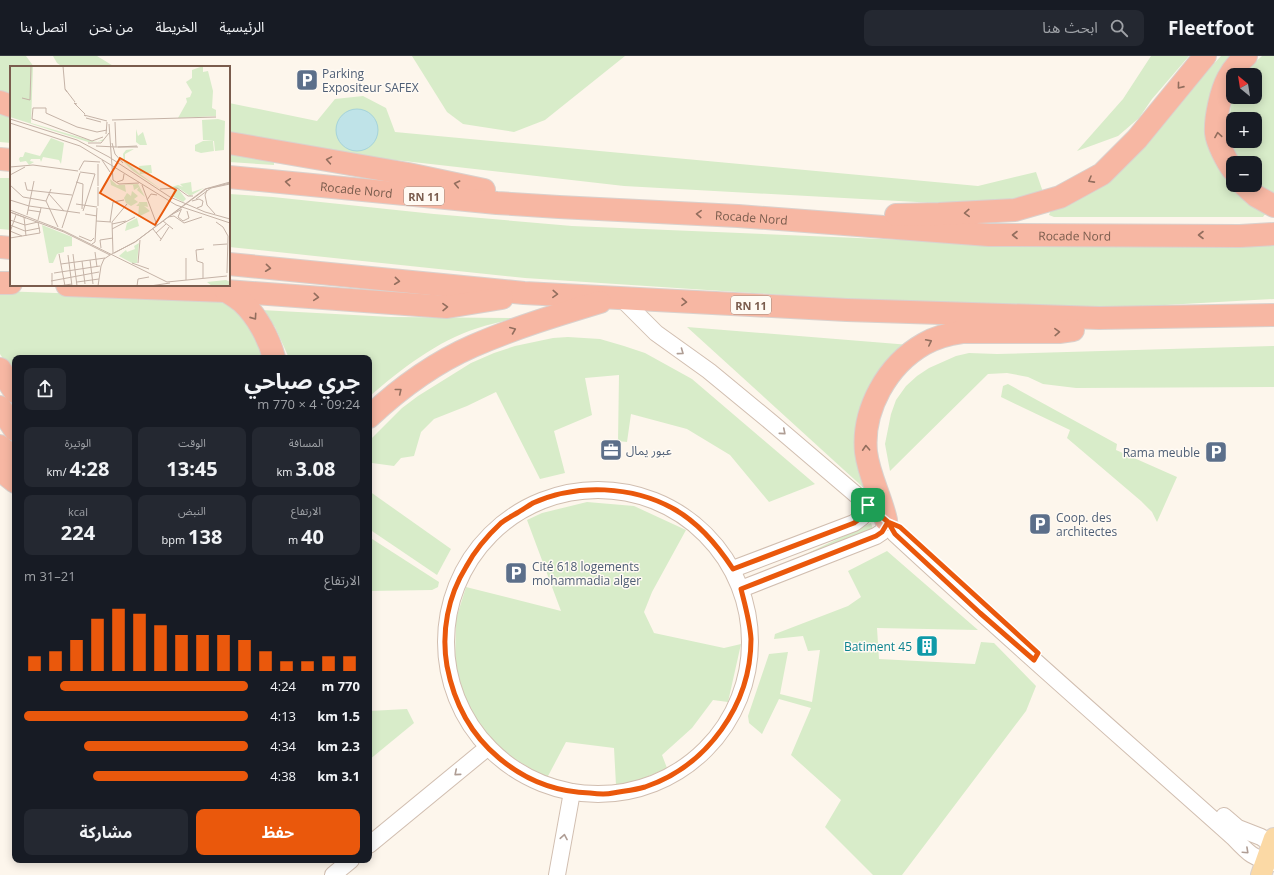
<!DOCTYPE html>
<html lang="ar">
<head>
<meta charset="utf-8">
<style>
  body { margin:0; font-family:"Open Sans","Noto Sans Arabic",sans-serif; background:#242831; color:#f1f3f6; direction:rtl; height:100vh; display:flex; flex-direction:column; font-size:15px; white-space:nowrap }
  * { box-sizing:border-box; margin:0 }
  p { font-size:13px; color:#9ea1a6 }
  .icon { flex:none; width:22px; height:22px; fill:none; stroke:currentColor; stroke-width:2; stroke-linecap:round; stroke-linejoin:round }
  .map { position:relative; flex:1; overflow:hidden; direction:ltr }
  .drawer { position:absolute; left:12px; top:299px; width:360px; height:508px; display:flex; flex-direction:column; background:#171b24; border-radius:8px; box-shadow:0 2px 10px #0003; direction:rtl }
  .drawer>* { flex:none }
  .needle { width:26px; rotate:330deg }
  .fabs { position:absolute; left:1226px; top:12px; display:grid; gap:8px }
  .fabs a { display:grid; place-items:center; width:36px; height:36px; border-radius:8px; background:#171b24; box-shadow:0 2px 10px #0003; font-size:20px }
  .pin { position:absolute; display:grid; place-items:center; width:34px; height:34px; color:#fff; margin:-17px; border-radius:8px; box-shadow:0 2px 6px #0006 }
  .round { display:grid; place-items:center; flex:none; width:42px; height:42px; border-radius:8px; background:#242831 }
  .overview { display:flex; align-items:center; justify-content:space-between; height:68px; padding:0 12px }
  h1 { font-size:22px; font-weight:700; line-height:30px }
  .figures { display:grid; grid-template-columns:repeat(3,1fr); gap:6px; height:68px; padding:4px 12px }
  .figures div { display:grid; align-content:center; border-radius:8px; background:#242831; text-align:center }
  .figures b { font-size:20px; font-weight:700 }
  .figures small { font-size:11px; font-weight:400 }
  .figures p { font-size:11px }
  .chart { height:112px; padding:8px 12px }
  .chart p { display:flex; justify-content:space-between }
  .chart svg { width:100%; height:72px; margin-top:4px; stroke:#ea580c; stroke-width:6 }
  .action { display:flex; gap:8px; margin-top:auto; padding:8px 12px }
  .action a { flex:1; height:46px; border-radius:8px; background:#ea580c; color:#fff; font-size:16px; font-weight:700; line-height:46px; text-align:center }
  .action a+a { background:#242831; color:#f1f3f6 }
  ul { padding:0 12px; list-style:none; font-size:13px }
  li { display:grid; grid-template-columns:64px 48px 1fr; align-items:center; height:30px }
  li i { height:10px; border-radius:5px; background:#ea580c }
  header { display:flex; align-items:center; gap:24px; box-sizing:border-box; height:56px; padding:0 20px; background:#171b24; border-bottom:1px solid #363941 }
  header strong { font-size:19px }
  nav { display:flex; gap:22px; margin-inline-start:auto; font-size:14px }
  .search { width:280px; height:36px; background:#242831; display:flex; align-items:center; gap:10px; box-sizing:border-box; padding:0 14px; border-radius:8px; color:#9ea1a6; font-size:15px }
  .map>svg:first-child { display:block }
</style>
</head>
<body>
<header>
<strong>Fleetfoot</strong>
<div class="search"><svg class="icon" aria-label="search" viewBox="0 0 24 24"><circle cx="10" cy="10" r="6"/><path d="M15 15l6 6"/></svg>ابحث هنا</div>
<nav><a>الرئيسية</a><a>الخريطة</a><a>من نحن</a><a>اتصل بنا</a></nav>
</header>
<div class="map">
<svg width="1274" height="819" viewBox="0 0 1274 819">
  <rect width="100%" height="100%" fill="#fdf6ec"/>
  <g fill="#d8ecc9" fill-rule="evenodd">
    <polygon points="0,0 26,0 34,11 11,11 11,43 0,40"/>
    <polygon points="53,0 97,0 115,11 63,11 57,7"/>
    <polygon points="412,0 625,0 545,64 514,76 463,68 447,56"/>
    <polygon points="1151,0 1189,0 1152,43 1139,62 1118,80 1077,95 1123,43"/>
    <polygon points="1221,0 1236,0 1210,92 1221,116 1235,133 1266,157 1263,161 1054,161 1049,159 1051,154 1144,88 1170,60 1198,25"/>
    <path d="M1262 0H1274V140L1255 126V107H1239C1230 84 1227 64 1233 40V41H1255V19H1243L1253 8ZM1233 63H1255V85H1233Z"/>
    <polygon points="363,40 386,52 395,76 978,130 1036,116 1043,136 990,150 624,130 351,99 229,77 229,47 317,65 335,43"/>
    <polygon points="0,55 11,58 11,87 0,86"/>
    <polygon points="229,98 274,105 274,109 229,106"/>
    <polygon points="0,122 11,122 11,174 0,173"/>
    <polygon points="229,138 273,141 434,158 572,170 1001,188 1274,186 1274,243 1112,252 992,251 783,239 525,222 229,191"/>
    <polygon points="0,235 223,243 246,262 269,302 15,302 15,321 0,298"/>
    <path d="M261 254 391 261 517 262C504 265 491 268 478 272 437 285 401 313 369 341V302H289L275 271Z"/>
    <polygon points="687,271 910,289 877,325 866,434"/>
    <polygon points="568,281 600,283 624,290 645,297 692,323 815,428 769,446 730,399 687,373 631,358 627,386 618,385 619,319 585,322 592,359 554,375 565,417 540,423 496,336 467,350 434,363 421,376 414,400 401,402 394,410 372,407 369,410 369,385 402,352 418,340 471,307 494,297 515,290 553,282"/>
    <polygon points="1274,290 1274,331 1076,332 1043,328 1028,321 1007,317 988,318 890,415 885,388 891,358 896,344 906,330 917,320 929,312 956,300 969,297 997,298"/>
    <polygon points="1008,328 1117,388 1116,394 1177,421 1157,466 1152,456 1141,445 1067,382 1070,374 1001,341 1003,330"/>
    <polygon points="369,435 451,493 437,519 369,473"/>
    <polygon points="587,446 634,450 686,474 652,536 644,556 654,577 724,592 741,588 728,646 713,644 692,672 662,699 667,712 633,727 616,729 614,692 566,686 547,722 499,694 470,656 455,610 456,563 466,531 561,555 527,464 542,457"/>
    <polygon points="871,467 873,473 745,527"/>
    <polygon points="369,481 439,526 438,531 432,534 369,535"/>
    <polygon points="887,495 978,574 877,572 879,603 975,608 981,586 994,587 1036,630 1026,655 902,819 873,819 825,771 841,744 791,699 811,652 779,643 762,678 749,667 748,660 769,598 788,596 780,638 812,646 820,594 808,595 803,580 774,583 775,578 848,550 861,541 848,515"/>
    <polygon points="407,653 414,667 369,704 369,655"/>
  </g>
  <circle fill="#bfe3e8" stroke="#a5d3da" cx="357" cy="74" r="21"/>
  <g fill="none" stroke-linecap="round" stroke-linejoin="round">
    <g stroke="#d1beb0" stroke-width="18">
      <g id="minor">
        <path d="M621 242 656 277 709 315 772 367 888 466 895 478C1006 581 1121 681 1234 782 1250 799 1252 801 1274 807"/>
        <circle cx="598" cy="586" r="152"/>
        <polyline points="733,513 854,467 862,461 868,449"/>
        <polyline points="741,533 876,480 882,476 888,466"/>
        <polyline points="1224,760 1238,772 1261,781 1274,790"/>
        <polyline points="369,789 487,692"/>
        <polyline points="333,819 351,804"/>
        <polyline points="557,819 572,736"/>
      </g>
    </g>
    <g stroke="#dad1cd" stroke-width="22">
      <polyline id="major" points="1261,819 1274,782"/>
    </g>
    <g stroke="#dad1cd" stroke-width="24">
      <g id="highway">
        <polyline points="0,46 11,50"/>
        <polyline points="229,87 408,118 484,134"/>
        <polyline points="0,103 11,104"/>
        <path d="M1233 114C1227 106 1217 87 1216 77 1215 62 1221 35 1228 22 1232 14 1239 6 1246 0"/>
        <path id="s1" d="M229 121 497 147 559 151 738 160 989 179 1240 180 1274 178"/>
        <polyline points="1244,129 1256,140 1274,150"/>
        <polyline points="896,159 939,158 1015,154 1060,141 1102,118 1137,83 1205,0"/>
        <polyline points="0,191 11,192"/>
        <polyline points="229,208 524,237 847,254 1099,262 1274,259"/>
        <polyline points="0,227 11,227"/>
        <polyline points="67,229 226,235 447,251 502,242"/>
        <path d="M226 235C231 238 237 242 242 246 257 260 269 282 274 302"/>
        <polyline points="0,313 15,336"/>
        <polyline points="0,351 15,374"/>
        <path d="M369 361C400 332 434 307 473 290 514 272 557 259 600 246"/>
        <polyline points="0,390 15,403"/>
        <polyline points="0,414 15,426"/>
        <path d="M886 464C881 441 869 420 866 396 862 354 887 309 924 288 936 281 948 278 962 276H1059L1073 274"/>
      </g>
    </g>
    <use href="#minor" stroke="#fff" stroke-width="16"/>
    <use href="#major" stroke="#fbd9a5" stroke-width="20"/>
    <use href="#highway" stroke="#f7b7a3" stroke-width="22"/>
  </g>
  <defs><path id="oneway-chevron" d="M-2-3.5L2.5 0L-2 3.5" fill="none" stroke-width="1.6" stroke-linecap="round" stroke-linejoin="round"/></defs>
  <g stroke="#936e5e">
    <use href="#oneway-chevron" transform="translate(1180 30) rotate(129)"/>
    <use href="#oneway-chevron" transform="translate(1218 79) rotate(-99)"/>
    <use href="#oneway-chevron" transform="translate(329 104) rotate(-170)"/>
    <use href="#oneway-chevron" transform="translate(1091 124) rotate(151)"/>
    <use href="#oneway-chevron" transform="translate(288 126) rotate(-174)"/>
    <use href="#oneway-chevron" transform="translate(457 128) rotate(-168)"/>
    <use href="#oneway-chevron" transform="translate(967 157) rotate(177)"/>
    <use href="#oneway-chevron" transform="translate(699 158) rotate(-177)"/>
    <use href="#oneway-chevron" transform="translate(1015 179) rotate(-180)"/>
    <use href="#oneway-chevron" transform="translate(1201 179) rotate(-180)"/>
    <use href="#oneway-chevron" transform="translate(268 212) rotate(6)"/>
    <use href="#oneway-chevron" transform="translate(397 225) rotate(6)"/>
    <use href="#oneway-chevron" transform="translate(555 238) rotate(3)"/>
    <use href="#oneway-chevron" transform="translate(316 241) rotate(5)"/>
    <use href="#oneway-chevron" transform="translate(684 246) rotate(3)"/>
    <use href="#oneway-chevron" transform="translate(445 251) rotate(-1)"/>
    <use href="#oneway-chevron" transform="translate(254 261) rotate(55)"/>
    <use href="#oneway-chevron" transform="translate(513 274) rotate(-22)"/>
    <use href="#oneway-chevron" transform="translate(1057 276) rotate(-2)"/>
    <use href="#oneway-chevron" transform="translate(929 286) rotate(-27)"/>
    <use href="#oneway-chevron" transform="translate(399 335) rotate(-39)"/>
    <use href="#oneway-chevron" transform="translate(866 392) rotate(-93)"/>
  </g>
  <g stroke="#af9d94">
    <use href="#oneway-chevron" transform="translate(681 296) rotate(36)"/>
    <use href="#oneway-chevron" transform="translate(783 376) rotate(40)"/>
    <use href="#oneway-chevron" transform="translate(457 717) rotate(140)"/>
    <use href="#oneway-chevron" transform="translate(564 781) rotate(-80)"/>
    <use href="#oneway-chevron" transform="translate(1246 795) rotate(43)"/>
  </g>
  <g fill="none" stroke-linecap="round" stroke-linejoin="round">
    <g stroke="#fff" stroke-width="8">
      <path id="route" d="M868 449 862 461 854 467 733 513C718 490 699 467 674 453 633 430 577 427 533 447 528 450 522 454 517 457 512 460 506 463 501 467 487 480 475 494 466 511 448 540 441 576 447 610 454 647 470 678 499 702 525 724 556 736 590 737 597 738 605 739 613 737 624 735 635 734 645 731 707 710 751 649 751 583 750 566 745 549 741 533L876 480 882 476 888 466 895 478 980 557 1034 604 1038 597 900 471 888 466 868 449"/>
    </g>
    <use href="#route" stroke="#ea580c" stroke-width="5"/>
  </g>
  <defs>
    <g id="parking-square" transform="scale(1.15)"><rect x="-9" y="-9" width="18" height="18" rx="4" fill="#5c6f8a" stroke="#fffaf3"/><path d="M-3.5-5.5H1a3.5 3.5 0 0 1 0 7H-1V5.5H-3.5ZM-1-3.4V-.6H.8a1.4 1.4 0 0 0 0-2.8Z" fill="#fff"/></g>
    <g id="office-square" transform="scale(1.15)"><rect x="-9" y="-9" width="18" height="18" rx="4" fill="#5c6f8a" stroke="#fffaf3"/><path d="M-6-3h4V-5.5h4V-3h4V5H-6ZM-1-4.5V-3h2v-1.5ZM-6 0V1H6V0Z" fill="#fff"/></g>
    <g id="building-square" transform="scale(1.15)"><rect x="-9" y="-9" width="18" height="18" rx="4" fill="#0f9aa8" stroke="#fffaf3"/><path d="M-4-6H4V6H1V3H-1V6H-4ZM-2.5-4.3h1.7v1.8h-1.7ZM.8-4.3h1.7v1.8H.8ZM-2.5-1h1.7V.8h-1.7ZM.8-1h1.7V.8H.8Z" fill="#fff"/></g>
  </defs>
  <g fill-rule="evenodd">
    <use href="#parking-square" x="307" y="24"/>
    <use href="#office-square" x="611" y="394"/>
    <use href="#parking-square" x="1216" y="396"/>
    <use href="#parking-square" x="1040" y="468"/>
    <use href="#parking-square" x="516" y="517"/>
    <use href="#building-square" x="927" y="590"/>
  </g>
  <g text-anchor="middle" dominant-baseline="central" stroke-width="3" stroke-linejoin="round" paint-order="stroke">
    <g fill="#fffaf3" stroke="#a28b7f" stroke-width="1">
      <rect x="404" y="131" width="40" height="18" rx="3"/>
      <rect x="731" y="240" width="40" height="18" rx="3"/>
    </g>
    <g font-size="11" font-weight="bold" fill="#7a5c4d">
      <text x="424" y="140">RN 11</text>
      <text x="751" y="249">RN 11</text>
    </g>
    <g font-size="12" fill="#4e5e75" stroke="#fffaf3" text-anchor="start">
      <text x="322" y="17">Parking<tspan x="322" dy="14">Expositeur SAFEX</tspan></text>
      <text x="626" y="394">عبور يمال</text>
      <text x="1200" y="396" text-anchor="end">Rama meuble</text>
      <text x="1056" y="461">Coop. des<tspan x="1056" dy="14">architectes</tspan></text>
      <text x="532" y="510">Cité 618 logements<tspan x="532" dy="14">mohammadia alger</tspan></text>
    </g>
    <g font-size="12" fill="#7a5c4d" stroke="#fffaf3">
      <text stroke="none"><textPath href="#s1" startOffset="128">Rocade Nord</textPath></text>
      <text stroke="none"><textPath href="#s1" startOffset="524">Rocade Nord</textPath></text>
      <text stroke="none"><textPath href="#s1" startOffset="848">Rocade Nord</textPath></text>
    </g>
    <g font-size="12" fill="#0d838f" stroke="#fffaf3" text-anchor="end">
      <text x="912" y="590">Batiment 45</text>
    </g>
  </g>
  <g transform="translate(10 10)">
    <rect width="220" height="220" fill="#fdf6ec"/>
    <path d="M0 0H23L21 57 86 76 94 73 99 64 93 75 78 76 0 51ZM193 0V6L198 5 203 25 202 42 206 44V50L168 52 177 36 176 32 180 31 182 26 176 16 182 12V4ZM208 53 215 55 214 84 205 85 204 75 193 74 192 54ZM126 63 128 70 133 66 137 79H130L126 76ZM41 72 54 77 51 98 49 94 33 91 31 96 30 93H21L20 95 24 96 19 99 16 95 10 96 9 93 6 98 10 91H13L15 86 30 90ZM193 75H203L204 85 191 87 185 85V79ZM124 83 115 88V95L130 108 129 100 141 99 142 107 130 108 152 124 123 105 114 96 113 88 116 84ZM100 113 107 119 128 118 135 131 127 124 129 121 124 124 123 119H115L116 126 101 119ZM181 116 182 126 194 122 180 130 170 123H155L168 119 173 121 170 118ZM164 124H169L176 133 173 136 162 130ZM122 125 128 130 124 133 128 136 121 140 116 137 114 132 117 127 121 130ZM129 136H137L138 141 134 140 140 145 128 151 129 140H126L129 137 130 140ZM127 152 129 160 115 165 117 157ZM32 159 62 171V180L54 181V186L47 188 43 197H39ZM129 177 127 197H122L109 190 116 184 117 186 125 183 124 180ZM216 214 220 216V220H202L197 216Z" fill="#d8ecc9"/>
    <path fill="none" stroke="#c5b3a7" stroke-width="1" d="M53 0 55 23M57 26 55 23 65 36M12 32 20 34 21 0M67 38 64 37 75 48M76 50 74 49 97 55M76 52 91 56M0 53 67 74 99 91 160 131 195 146 220 153M102 54 206 51M105 56 106 81M0 57 70 80 166 139 220 157M99 58 103 114 109 118 129 117M96 68 97 56M93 71 82 75 31 56 22 53 23 42H36V47L67 61 87 66 97 64M78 77H91L99 67M102 77 105 88 113 97M86 80 106 81M106 81H128M108 81 127 80M92 94 100 106M0 101 23 99 68 105M69 104 74 95 90 96M70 106 85 108M0 109 15 101M15 116 17 124 62 129M66 116 73 118 72 143M107 116 113 114 114 108M0 119 13 131 36 135 48 161M132 119 147 159M88 120V98M88 121V140M150 123 167 122 178 130H183M197 124 195 129 197 139 205 148M39 128 54 145M186 133 201 122 220 118M0 134 19 140 70 147M137 134 141 128 147 129M36 135 41 123M182 135 189 133 193 135 192 140 187 142M66 138 87 141M0 144 54 165 157 216 217 210M18 144 31 146M171 144 168 151 173 155 179 152 177 145M73 145 85 108M0 146 16 152M0 146 54 166 100 189 125 176 196 123 220 117M75 148 87 150M17 149 24 115M161 149 172 143M14 151 16 170M158 151 164 150 174 157 192 151M0 154 15 159 28 156 30 167 0 172M28 154 31 142M86 155 101 156M153 155 163 163M100 156 103 136 114 134M102 156 103 187M102 156 117 138M206 156 213 161 218 170 217 207M102 158 116 155M0 159 15 165 30 162M52 162 70 107M102 163 125 151M143 163 151 173M0 165 12 170M0 166 6 149M146 167 156 158M69 170 81 175 84 172M150 175 159 161M82 178 85 176 87 142M203 179 217 178M91 182 90 174 103 172M85 186 87 201M104 187 125 176 195 123 220 116M49 188 55 220M63 188 67 220M58 189 62 220M176 192V214M80 194 83 218M72 195 75 218M122 197 139 203M128 197 130 174M51 198 95 192M42 207V220M44 207 90 200M193 212V197L187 195 186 184 194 183M41 215 89 206M67 216 89 213M49 220 62 218M88 220 91 200 94 193 100 189M127 220 128 213 139 211M140 220 160 217"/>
    <path fill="#e8590c" fill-opacity="0.15" stroke="#e8590c" stroke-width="2" d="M110 92 166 124 145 159 90 127Z"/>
    <rect width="220" height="220" fill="none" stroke="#7a5c4d" stroke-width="2"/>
  </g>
</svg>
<div class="fabs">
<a><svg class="needle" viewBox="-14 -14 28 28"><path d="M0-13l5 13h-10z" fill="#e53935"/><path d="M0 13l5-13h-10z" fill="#9ea1a6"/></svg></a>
<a>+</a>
<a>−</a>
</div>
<div class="pin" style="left:868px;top:449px;background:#1e9e55"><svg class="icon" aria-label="arrive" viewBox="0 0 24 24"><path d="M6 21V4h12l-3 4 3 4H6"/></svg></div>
<section class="drawer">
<div class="overview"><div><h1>جري صباحي</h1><p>09:24 · 4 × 770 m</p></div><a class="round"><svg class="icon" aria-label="share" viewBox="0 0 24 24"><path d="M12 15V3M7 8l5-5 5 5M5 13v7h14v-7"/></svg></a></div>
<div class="figures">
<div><p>المسافة</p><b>3.08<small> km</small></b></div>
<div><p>الوقت</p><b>13:45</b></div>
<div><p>الوتيرة</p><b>4:28<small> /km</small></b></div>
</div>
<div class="figures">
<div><p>الارتفاع</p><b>40<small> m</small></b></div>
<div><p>النبض</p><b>138<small> bpm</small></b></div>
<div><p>kcal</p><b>224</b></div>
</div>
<div class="chart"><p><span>الارتفاع</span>21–31 m</p>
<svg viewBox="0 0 160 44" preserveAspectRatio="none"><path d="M5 44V35M15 44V32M25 44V25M35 44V12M45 44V6M55 44V9M65 44V16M75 44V22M85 44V22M95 44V22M105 44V25M115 44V32M125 44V38M135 44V38M145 44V35M155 44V35"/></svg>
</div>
<ul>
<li><b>770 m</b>4:24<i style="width:84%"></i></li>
<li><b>1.5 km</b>4:13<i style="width:100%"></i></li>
<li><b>2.3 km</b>4:34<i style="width:73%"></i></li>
<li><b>3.1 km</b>4:38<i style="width:69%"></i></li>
</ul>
<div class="action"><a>حفظ</a><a>مشاركة</a></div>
</section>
</div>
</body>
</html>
